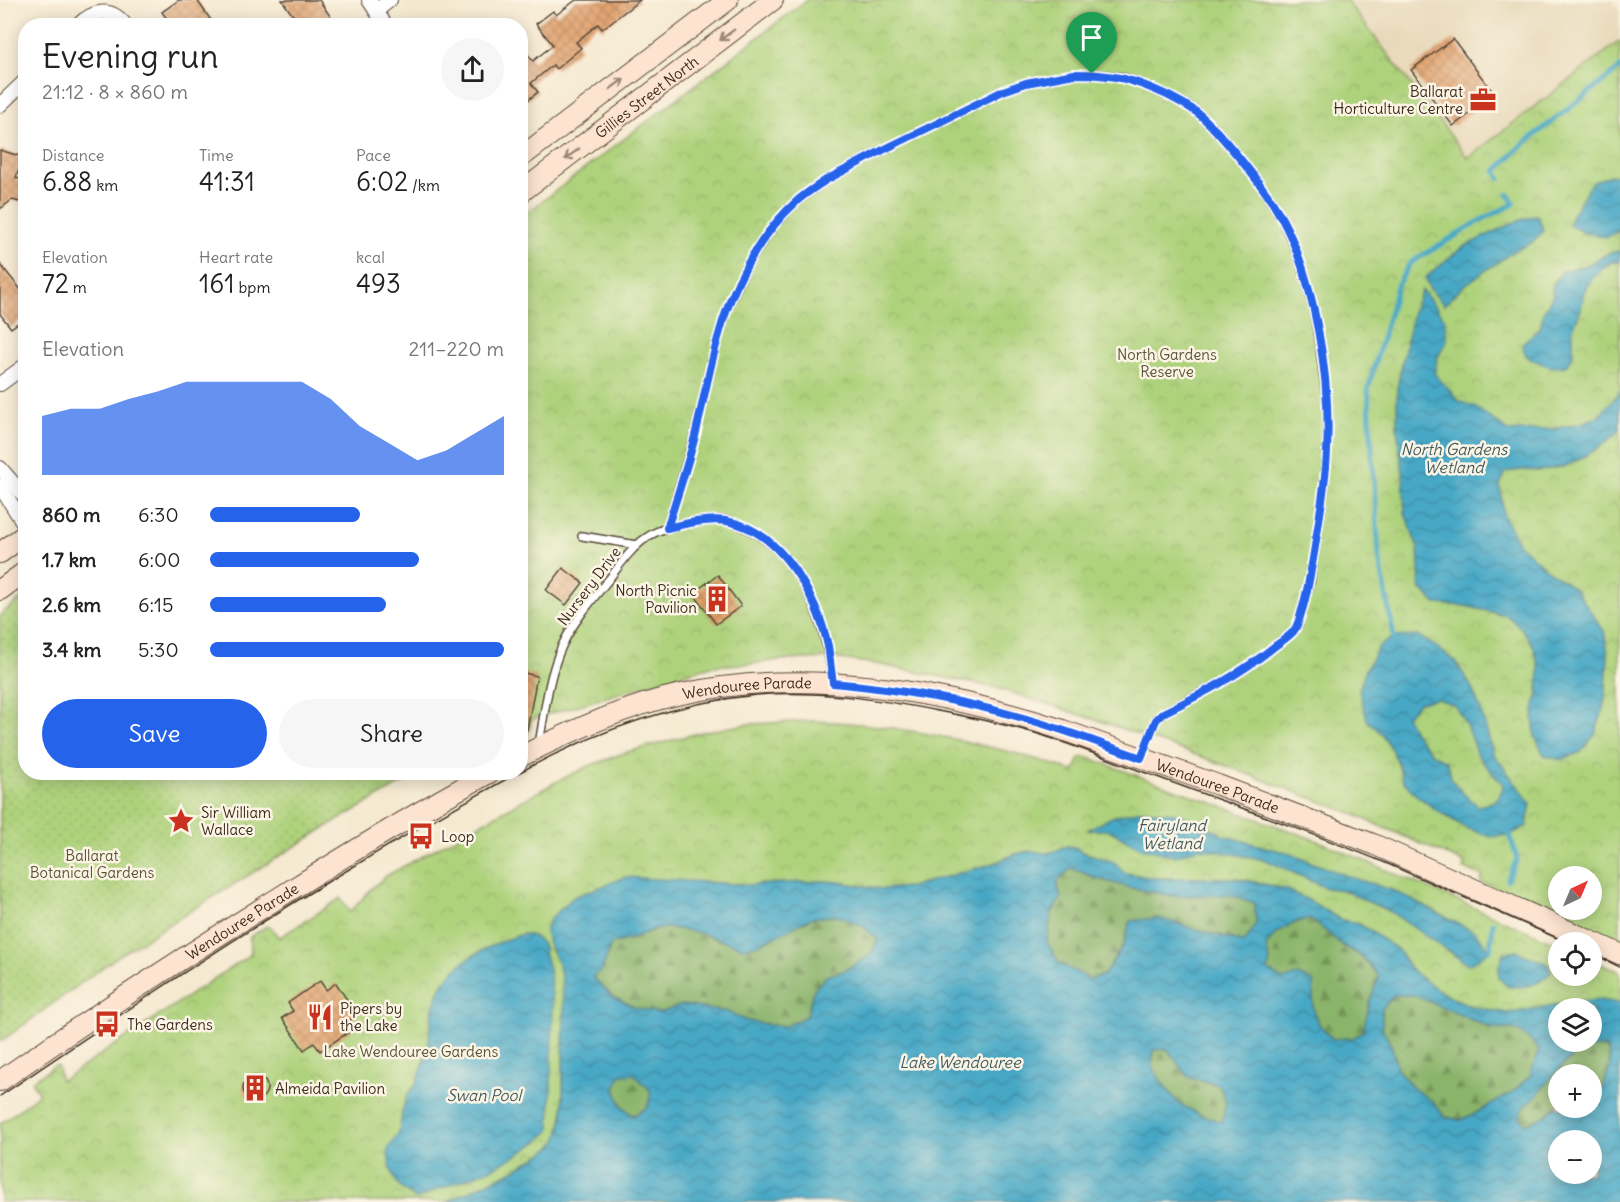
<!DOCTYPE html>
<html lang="en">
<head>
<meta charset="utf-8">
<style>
  body { margin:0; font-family:Delius,sans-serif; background:#f6f6f6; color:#222; height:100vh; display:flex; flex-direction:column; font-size:22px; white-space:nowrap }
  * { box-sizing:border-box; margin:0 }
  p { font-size:20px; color:#767676 }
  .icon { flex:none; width:33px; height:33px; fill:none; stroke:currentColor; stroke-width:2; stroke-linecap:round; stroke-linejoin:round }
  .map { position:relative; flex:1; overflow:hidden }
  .side { position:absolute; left:18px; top:18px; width:510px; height:762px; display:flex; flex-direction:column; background:#fff; border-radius:24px; box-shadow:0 3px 15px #0003 }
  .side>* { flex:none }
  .needle { width:39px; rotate:44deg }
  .tools { position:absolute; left:1548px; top:866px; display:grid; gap:12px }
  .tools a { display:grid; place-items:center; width:54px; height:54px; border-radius:50%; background:#fff; box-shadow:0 3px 15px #0003; font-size:30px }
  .pin { position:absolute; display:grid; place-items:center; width:51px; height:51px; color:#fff; margin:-62px -26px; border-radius:50% 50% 50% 0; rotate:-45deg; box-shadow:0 0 6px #0007 }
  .pin .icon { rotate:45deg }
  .round { display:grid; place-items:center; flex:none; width:63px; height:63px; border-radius:32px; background:#f6f6f6 }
  .summary { display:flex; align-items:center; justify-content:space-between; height:102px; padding:0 24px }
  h1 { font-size:33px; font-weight:600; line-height:45px }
  .stats { display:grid; grid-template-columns:repeat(3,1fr); gap:9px; height:102px; padding:6px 24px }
  .stats div { display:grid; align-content:center }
  .stats b { font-size:26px; font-weight:600 }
  .stats small { font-size:16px; font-weight:400 }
  .stats p { font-size:16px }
  .chart { height:168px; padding:12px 24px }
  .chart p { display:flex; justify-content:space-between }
  .chart svg { width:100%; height:108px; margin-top:6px; fill:#2563eb; opacity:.7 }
  .button { display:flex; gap:12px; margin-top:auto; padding:12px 24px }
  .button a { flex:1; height:69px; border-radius:36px; background:#2563eb; color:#fff; font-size:24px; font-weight:600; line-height:69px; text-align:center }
  .button a+a { background:#f6f6f6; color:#222 }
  ul { padding:0 24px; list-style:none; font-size:20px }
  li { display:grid; grid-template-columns:96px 72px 1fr; align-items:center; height:45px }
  li i { height:15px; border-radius:8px; background:#2563eb }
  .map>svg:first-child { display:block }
</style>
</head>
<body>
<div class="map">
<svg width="1620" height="1202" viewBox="0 0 1620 1202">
  <defs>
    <pattern id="grass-dots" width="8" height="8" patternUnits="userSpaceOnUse" patternTransform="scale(1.5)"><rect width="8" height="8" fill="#aed27b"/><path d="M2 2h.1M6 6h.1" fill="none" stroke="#97b46a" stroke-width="1.8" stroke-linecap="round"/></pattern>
    <pattern id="forest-firs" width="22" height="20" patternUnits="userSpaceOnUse" patternTransform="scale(1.5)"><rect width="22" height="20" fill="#8ab46b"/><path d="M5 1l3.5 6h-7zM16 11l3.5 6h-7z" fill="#729357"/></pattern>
    <pattern id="park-crowns" width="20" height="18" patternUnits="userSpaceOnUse" patternTransform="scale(1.5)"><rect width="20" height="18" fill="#aed27b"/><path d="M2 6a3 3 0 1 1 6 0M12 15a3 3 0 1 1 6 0" fill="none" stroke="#97b46a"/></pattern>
    <pattern id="water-waves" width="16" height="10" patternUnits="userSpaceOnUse" patternTransform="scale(1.5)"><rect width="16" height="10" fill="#47a8c6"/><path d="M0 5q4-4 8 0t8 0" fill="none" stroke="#3c89a0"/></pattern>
    <pattern id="building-cross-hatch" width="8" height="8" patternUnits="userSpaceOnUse" patternTransform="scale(1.5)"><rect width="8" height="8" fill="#e19e68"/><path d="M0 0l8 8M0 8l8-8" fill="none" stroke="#b88155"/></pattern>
  </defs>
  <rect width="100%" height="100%" fill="#fcf5e5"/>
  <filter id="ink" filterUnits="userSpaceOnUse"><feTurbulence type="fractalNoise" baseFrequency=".0167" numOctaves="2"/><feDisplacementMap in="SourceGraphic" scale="12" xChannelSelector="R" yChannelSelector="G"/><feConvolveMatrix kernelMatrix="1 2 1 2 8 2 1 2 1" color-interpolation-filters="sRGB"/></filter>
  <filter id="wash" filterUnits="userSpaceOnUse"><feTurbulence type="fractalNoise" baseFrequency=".008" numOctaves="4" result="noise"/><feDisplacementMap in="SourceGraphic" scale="24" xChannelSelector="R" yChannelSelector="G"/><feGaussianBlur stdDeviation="1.35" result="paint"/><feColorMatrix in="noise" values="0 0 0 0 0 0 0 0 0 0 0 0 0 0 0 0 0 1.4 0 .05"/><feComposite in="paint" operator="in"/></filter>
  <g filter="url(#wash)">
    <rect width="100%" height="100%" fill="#f5e9d0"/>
    <polygon fill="#e8d9ba" points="1346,0 1611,0 1620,11 1620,41 1468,158"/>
    <polygon fill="url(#grass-dots)" stroke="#747e4c" stroke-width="1.5" points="25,596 26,772 420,773 328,826 121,954 0,1042 0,615"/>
    <g fill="url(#forest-firs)" stroke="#626f44" stroke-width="1.5" fill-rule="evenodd">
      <polygon points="1071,868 1099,879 1132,888 1173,896 1231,895 1255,903 1256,924 1244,943 1220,935 1130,921 1123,946 1104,975 1089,979 1059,964 1047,942 1051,914 1061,898 1057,882"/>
      <polygon points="837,915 863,926 878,939 869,956 844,971 826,976 813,991 807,1016 786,1026 770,1025 744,1020 728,1012 682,1005 660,1013 636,1008 612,996 592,977 602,970 611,944 630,939 655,929 673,928 700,933 721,941 762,943 811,918"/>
      <path d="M1310 918 1345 947 1360 955 1379 976 1363 1031 1353 1038 1333 1039C1312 1021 1311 1009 1314 982L1298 975 1282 980 1267 970C1267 964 1264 952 1266 946 1271 931 1297 922 1310 918Z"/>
      <polygon points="1394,995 1414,995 1493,1029 1514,1029 1526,1036 1539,1049 1530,1076 1509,1095 1474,1114 1461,1120 1445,1117 1432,1101 1413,1088 1397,1069 1392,1047 1382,1028 1382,1009"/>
      <path d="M1590 1047 1607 1048 1610 1066 1598 1104C1580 1113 1574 1118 1557 1106L1545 1116 1527 1124 1520 1117C1524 1103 1528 1105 1537 1095 1553 1075 1566 1058 1590 1047ZM1558 1074H1592V1107H1558Z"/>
      <polygon points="1154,1049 1167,1049 1188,1076 1219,1085 1226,1102 1222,1122 1201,1115 1179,1104 1162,1083 1152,1065"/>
      <polygon points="634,1074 651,1091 649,1107 633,1116 621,1105 615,1089 620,1075"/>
    </g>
    <g fill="url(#park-crowns)" stroke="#747e4c" stroke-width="1.5" fill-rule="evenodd">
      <path d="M807 0H1346L1468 158 1620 41V944L1483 883 1481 881 1483 876 1463 868 1465 863 1351 813 1216 762 1103 722 997 688 876 664 833 658 778 660 759 663 711 666 532 719 528 735 521 746 520 218ZM1558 876H1592V909H1558Z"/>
      <path d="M811 721C869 722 925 732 980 745 1012 752 1043 760 1074 772L1080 758 1086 757 1321 842 1558 944V975H1592V959L1620 972V1003L1599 1000 1554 1005 1517 1012 1506 1013 1471 1006 1446 995 1417 975 1410 968 1398 950 1361 925 1339 919 1310 901 1285 889 1259 883 1235 878H1154L1125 873 1113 862 1082 852 1075 847H1063L1054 852 1044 853 1027 851 1007 857 995 863 910 887 882 889 838 882 823 881 750 885 704 882 547 941 558 963 561 974 564 1010 563 1061V1116L559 1136 556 1142 545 1152 514 1170 447 1202H0V1124L38 1095V1092L32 1082 33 1080 56 1065 58 1067 61 1081 251 954 250 937 267 926 271 927 279 938 341 898 350 912 373 887 386 876 556 782 589 766 624 753 702 732 749 724Z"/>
    </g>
    <g fill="url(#water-waves)" stroke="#416972" stroke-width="1.5" fill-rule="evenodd">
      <polygon points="1611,175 1617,176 1620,181 1620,231 1607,237 1584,233 1569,225 1572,215 1591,183"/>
      <polygon points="1537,215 1544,231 1531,243 1514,251 1462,287 1444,305 1430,289 1425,278 1463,247 1515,222"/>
      <polygon points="1620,251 1620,262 1612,262 1596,273 1584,291 1581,309 1573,328 1573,356 1566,366 1550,367 1527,357 1522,346 1524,342 1540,327 1544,311 1552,297 1553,284 1562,271 1587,265 1609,253"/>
      <path d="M1422 290 1445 319 1447 340 1437 359 1434 373 1459 401 1476 408 1510 432C1534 430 1573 429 1594 418 1604 412 1613 400 1620 391V428L1616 434 1595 450 1566 466 1540 471 1523 470 1506 472 1500 485 1504 516 1518 543 1544 567 1576 590 1604 631 1608 653 1606 692 1602 714 1594 736 1581 752 1560 760 1544 755 1535 736 1533 715 1538 693 1539 670 1534 647 1521 628 1506 615 1464 606 1436 604 1420 589 1418 548 1405 513 1403 473 1397 428V388L1413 311Z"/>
      <path d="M1418 636 1435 646 1456 662 1471 686 1480 708 1493 753 1531 804 1527 826 1510 835 1490 837 1464 827 1436 810 1416 795 1402 780 1398 763 1391 749 1382 734 1367 720 1359 690 1366 669 1379 646 1394 637ZM1438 699 1454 705 1465 722 1475 750 1480 759 1503 784C1501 800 1493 803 1478 806L1464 794 1451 779 1450 771 1446 761 1431 753 1416 735 1406 716 1420 702Z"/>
      <polygon points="1141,810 1175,813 1198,821 1225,836 1288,853 1350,877 1392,890 1475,932 1490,950 1469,965 1392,913 1343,890 1326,888 1266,860 1199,848 1176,856 1141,848 1109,830 1087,830 1112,817"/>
      <path d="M1067 846 1075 847 1082 852 1114 862 1125 873 1154 878H1235L1285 889 1310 901 1339 919 1361 925 1398 950 1410 968 1417 975 1446 995 1471 1006 1506 1013 1517 1012 1554 1005 1599 1000 1620 1003V1202H447L514 1170 545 1152 556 1142 559 1136 563 1116V1061L564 1010 561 974 558 963 547 941 546 928 551 918 574 897 626 877 750 885 823 881 838 882 882 889 910 887 995 863 1016 854 1033 851 1044 853H1050ZM1071 868 1099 879 1132 888 1173 896 1231 895 1255 903 1256 924 1244 943 1158 918 1130 921 1123 946 1104 975 1089 979 1059 963 1047 942 1051 914 1061 898 1057 882ZM837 915 863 926 878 940 869 956 844 971 826 976 813 991 807 1016 786 1026 770 1025 744 1020 728 1012 682 1005 660 1013 636 1008 612 996 592 977 602 970 611 944 630 939 655 929 673 928 700 933 745 948 762 943 811 918ZM1310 918 1345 947 1360 955 1379 976 1370 1001 1363 1031 1353 1038 1333 1039C1312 1022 1311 1009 1314 982L1298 975 1282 980 1268 970 1270 961 1266 946 1276 933 1296 922ZM1394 995H1414L1493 1029H1514L1526 1036 1539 1049 1530 1076 1509 1095 1474 1114 1461 1120 1445 1117 1432 1101 1413 1088 1397 1069 1392 1047 1382 1028V1009ZM1558 1008H1592V1041H1558ZM1590 1047 1608 1048 1610 1066 1598 1104C1581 1113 1574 1118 1557 1106L1545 1116 1526 1124 1520 1117C1524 1104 1529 1105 1537 1095 1553 1075 1566 1058 1590 1047ZM1167 1049 1188 1077 1219 1085 1226 1102 1222 1122 1201 1115 1179 1104 1162 1083 1152 1065 1154 1050ZM634 1074 651 1091 648 1107 633 1116 621 1105 615 1089 620 1075ZM1558 1140H1592V1173H1558Z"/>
      <path d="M523 934 533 936 542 943 545 950 544 952 549 969 553 1005 550 1131C517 1162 471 1177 429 1193L424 1197 416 1199C399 1188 392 1181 389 1160 389 1156 387 1154 388 1150 390 1143 396 1139 399 1133 401 1121 402 1107 407 1097 409 1091 415 1087 417 1082 420 1075 422 1067 425 1060 430 1042 429 1023 434 1005 445 964 485 946 523 934Z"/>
      <path d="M1515 951 1547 963 1551 972C1537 987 1528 987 1508 987L1499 978V966L1503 953Z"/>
    </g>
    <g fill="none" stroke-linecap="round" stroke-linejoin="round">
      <g stroke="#47a8c6" stroke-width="5">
        <polyline points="1500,179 1496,171 1521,146 1620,68"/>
        <polyline points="1394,637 1379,556 1368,389 1397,286 1410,263 1483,219 1514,204 1508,194"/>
        <polyline points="1507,880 1517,859 1510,835"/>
        <polyline points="1490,950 1493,923"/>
      </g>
    </g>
    <g id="blocks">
      <g fill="url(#building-cross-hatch)">
        <polygon points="179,0 197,0 215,26 172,26 162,12"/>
        <polygon points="282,0 319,0 337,26 282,26 294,17"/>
        <polygon points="576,0 640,0 602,29 598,24 576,42 581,48 556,69 553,65 531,83 538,92 520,106 520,45 533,61 553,45 536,24 553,11 556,15"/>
        <polygon points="1453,39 1495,95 1453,126 1411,70"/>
        <polygon points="0,150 23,157 16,178 26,181 26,197 22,195 20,202 12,200 0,209"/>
        <polygon points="0,264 26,296 26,317 11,328 0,314"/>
        <polygon points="563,568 583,583 566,605 546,590"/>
        <polygon points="718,575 741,606 716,624 693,593"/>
        <polygon points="520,672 537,676 527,730 520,729"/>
        <polygon points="320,981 326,990 336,983 357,1015 347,1022 352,1030 320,1051 314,1043 304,1050 282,1018 293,1011 288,1003"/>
        <circle cx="255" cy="1088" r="12"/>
      </g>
    </g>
  </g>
  <g filter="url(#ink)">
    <use href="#blocks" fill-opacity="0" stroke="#574739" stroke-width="1.5"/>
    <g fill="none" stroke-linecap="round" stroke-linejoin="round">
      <g stroke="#574739" stroke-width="10">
        <g id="lane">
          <polyline points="667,528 694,437 718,337 726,312 748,263 773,227 796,202 826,180 883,150 1003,91 1026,83 1074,74 1107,75 1122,77 1137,82 1187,105 1199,114 1221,136 1257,180 1281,217 1297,253 1305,276 1314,312 1320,348 1327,403 1327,449 1324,489 1310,582 1298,624 1293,632 1257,660 1232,677 1163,713 1156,720 1142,755"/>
          <polyline points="582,536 637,545"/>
          <path d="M539 744C545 711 548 677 562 646 573 622 592 600 609 579 620 565 631 548 646 538 661 527 679 525 697 522 706 521 716 519 725 520 734 522 742 526 750 530 803 558 826 624 832 680"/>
        </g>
      </g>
      <g stroke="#574739" stroke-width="16">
        <g id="street">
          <polyline points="369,0 386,26"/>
          <polyline points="376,11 390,0"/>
          <path d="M77 26C94 10 111 6 126 26"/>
          <polyline points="0,105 26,80"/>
          <polyline points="0,384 26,365"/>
          <polyline points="0,468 26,498"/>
          <polyline points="0,486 26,527"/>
        </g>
      </g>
      <g stroke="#574739" stroke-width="22">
        <g id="secondary">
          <polyline points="520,158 728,0"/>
          <path id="s1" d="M520 193 773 0"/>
          <polyline points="0,553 26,534"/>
          <polyline points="0,590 26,571"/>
          <path id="s2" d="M520 757C570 731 623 707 677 695 805 666 937 690 1060 729L1218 785 1373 844 1620 954"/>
          <path id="s3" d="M0 1081C90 1018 182 958 275 900 346 855 417 812 491 772"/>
        </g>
      </g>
      <use href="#lane" stroke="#fff" stroke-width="7"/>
      <use href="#street" stroke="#fff" stroke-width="14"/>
      <use href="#secondary" stroke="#fde4d1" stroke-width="20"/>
      <g stroke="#3b2a1e" stroke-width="1.5">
        <path d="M520 772C594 732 673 703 756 695 817 690 878 699 938 711 970 717 1003 724 1035 733 1077 746 1118 763 1160 778 1236 806 1313 833 1388 864 1448 890 1506 916 1566 942"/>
        <polyline points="1592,953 1620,967"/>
        <path d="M0 1096C117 1017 234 937 356 865 409 832 464 803 519 772"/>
      </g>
    </g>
    <defs><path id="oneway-shaft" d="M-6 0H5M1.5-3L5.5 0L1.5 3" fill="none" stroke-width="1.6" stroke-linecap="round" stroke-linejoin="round" transform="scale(1.5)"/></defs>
    <g stroke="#9c8778">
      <use href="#oneway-shaft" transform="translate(727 35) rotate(143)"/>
      <use href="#oneway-shaft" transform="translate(617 84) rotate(-37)"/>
      <use href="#oneway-shaft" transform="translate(572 154) rotate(143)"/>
    </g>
  </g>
  <g fill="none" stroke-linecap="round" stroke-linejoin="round" filter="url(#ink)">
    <g stroke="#fff" stroke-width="12">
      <path id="route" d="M1074 74C1114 74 1133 79 1169 96 1180 102 1191 107 1200 115 1214 127 1225 141 1237 155 1253 175 1269 195 1281 217 1315 279 1331 381 1327 451 1326 476 1322 502 1318 527 1314 554 1310 581 1303 607 1300 615 1299 625 1293 632 1288 637 1281 642 1275 646 1241 674 1202 694 1163 713L1156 720 1141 758C1102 744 1063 729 1023 718 961 700 897 689 833 683 831 671 830 659 828 646 817 597 781 530 726 521 709 518 684 524 667 528 677 497 687 467 695 436 703 403 709 370 718 338 731 288 758 236 797 201 806 193 816 187 826 180L883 150 1003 91 1026 83Z"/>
    </g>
    <use href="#route" stroke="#2563eb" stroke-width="8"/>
  </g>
  <defs>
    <g id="office-bare" transform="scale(2.07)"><path d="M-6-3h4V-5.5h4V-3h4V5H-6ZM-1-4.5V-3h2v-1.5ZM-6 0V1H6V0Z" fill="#c8321e" stroke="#fcf5e5" stroke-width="2.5" paint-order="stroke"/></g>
    <g id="building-bare" transform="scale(2.07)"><path d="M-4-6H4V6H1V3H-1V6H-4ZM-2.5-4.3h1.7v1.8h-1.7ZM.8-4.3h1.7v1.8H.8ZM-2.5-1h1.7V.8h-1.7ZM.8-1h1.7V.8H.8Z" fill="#c8321e" stroke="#fcf5e5" stroke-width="2.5" paint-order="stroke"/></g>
    <g id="sight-bare" transform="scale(2.07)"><path d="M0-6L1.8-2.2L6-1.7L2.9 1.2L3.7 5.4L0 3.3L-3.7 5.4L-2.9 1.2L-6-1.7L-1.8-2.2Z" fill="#c8321e" stroke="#fcf5e5" stroke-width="2.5" paint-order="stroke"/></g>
    <g id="bus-bare" transform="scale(2.07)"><path d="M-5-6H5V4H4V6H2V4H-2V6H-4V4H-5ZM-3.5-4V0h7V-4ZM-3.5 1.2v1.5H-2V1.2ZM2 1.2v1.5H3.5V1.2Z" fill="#c8321e" stroke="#fcf5e5" stroke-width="2.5" paint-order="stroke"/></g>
    <g id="restaurant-bare" transform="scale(2.07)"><path d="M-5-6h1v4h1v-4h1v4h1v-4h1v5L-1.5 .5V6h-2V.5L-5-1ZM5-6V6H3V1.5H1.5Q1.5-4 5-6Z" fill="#c8321e" stroke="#fcf5e5" stroke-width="2.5" paint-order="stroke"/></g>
  </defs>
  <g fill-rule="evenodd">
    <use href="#office-bare" x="1483" y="100"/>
    <use href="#building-bare" x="717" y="599"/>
    <use href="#sight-bare" x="181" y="821"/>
    <use href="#bus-bare" x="421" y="836"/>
    <use href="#restaurant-bare" x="320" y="1017"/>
    <use href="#bus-bare" x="107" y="1024"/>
    <use href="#building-bare" x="255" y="1088"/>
  </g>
  <g text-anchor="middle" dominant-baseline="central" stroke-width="5" stroke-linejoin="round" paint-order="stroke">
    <g font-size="15" fill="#3b2a1e" stroke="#fcf5e5" text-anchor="start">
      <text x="1463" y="91" text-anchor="end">Ballarat<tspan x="1463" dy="17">Horticulture Centre</tspan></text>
      <text x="697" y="590" text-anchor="end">North Picnic<tspan x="697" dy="17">Pavilion</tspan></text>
      <text x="201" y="812">Sir William<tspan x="201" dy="17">Wallace</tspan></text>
      <text x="441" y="836">Loop</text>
      <text x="340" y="1008">Pipers by<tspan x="340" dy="17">the Lake</tspan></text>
      <text x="127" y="1024">The Gardens</text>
      <text x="275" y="1088">Almeida Pavilion</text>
    </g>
    <g font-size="15" fill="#3b2a1e" stroke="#fcf5e5">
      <text stroke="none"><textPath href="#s1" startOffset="159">Gillies Street North</textPath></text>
      <text transform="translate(589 586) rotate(-53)">Nursery Drive</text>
      <text stroke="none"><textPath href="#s2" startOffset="240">Wendouree Parade</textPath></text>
      <text stroke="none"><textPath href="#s2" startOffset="726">Wendouree Parade</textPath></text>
      <text stroke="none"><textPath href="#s3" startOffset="290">Wendouree Parade</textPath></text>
    </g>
    <g font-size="15" fill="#585435" stroke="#fcf5e5">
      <text x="1167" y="354">North Gardens<tspan x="1167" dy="17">Reserve</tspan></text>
      <text x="92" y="855">Ballarat<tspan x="92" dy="17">Botanical Gardens</tspan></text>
      <text x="411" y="1051">Lake Wendouree Gardens</text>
    </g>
    <g font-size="16" font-style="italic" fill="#405c61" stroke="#fcf5e5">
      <text x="1454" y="449">North Gardens<tspan x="1454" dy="18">Wetland</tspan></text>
      <text x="1172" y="825">Fairyland<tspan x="1172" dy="18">Wetland</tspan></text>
      <text x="960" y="1062">Lake Wendouree</text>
      <text x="484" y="1095">Swan Pool</text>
    </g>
  </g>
</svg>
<div class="tools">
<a><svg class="needle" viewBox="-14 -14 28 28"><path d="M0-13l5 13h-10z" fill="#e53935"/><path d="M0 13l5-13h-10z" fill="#767676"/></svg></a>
<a><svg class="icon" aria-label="locate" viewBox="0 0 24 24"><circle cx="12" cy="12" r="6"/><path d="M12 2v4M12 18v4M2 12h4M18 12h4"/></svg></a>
<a><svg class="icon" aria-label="layers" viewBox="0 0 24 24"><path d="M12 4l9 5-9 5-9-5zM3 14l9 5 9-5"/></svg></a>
<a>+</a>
<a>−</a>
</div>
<div class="pin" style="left:1092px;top:74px;background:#1e9e55"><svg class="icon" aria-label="arrive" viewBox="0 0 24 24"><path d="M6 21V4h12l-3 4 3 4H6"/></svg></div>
<section class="side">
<div class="summary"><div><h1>Evening run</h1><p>21:12 · 8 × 860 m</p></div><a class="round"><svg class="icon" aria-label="share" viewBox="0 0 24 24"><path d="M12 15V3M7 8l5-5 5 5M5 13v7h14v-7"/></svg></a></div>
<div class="stats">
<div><p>Distance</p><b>6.88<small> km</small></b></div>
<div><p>Time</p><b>41:31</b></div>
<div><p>Pace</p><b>6:02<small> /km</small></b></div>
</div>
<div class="stats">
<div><p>Elevation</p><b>72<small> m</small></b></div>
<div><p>Heart rate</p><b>161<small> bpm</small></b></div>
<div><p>kcal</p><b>493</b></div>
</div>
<div class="chart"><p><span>Elevation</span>211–220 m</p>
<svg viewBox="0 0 160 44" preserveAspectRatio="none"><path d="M0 44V20L10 17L20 17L30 13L40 10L50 6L60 6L70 6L80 6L90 6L100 13L110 24L120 31L130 38L140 34L150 27L160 20V44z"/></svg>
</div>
<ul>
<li><b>860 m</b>6:30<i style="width:51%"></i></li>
<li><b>1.7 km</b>6:00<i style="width:71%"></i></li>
<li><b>2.6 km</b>6:15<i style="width:60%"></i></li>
<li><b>3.4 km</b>5:30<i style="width:100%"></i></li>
</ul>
<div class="button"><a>Save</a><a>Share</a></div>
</section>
</div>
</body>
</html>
